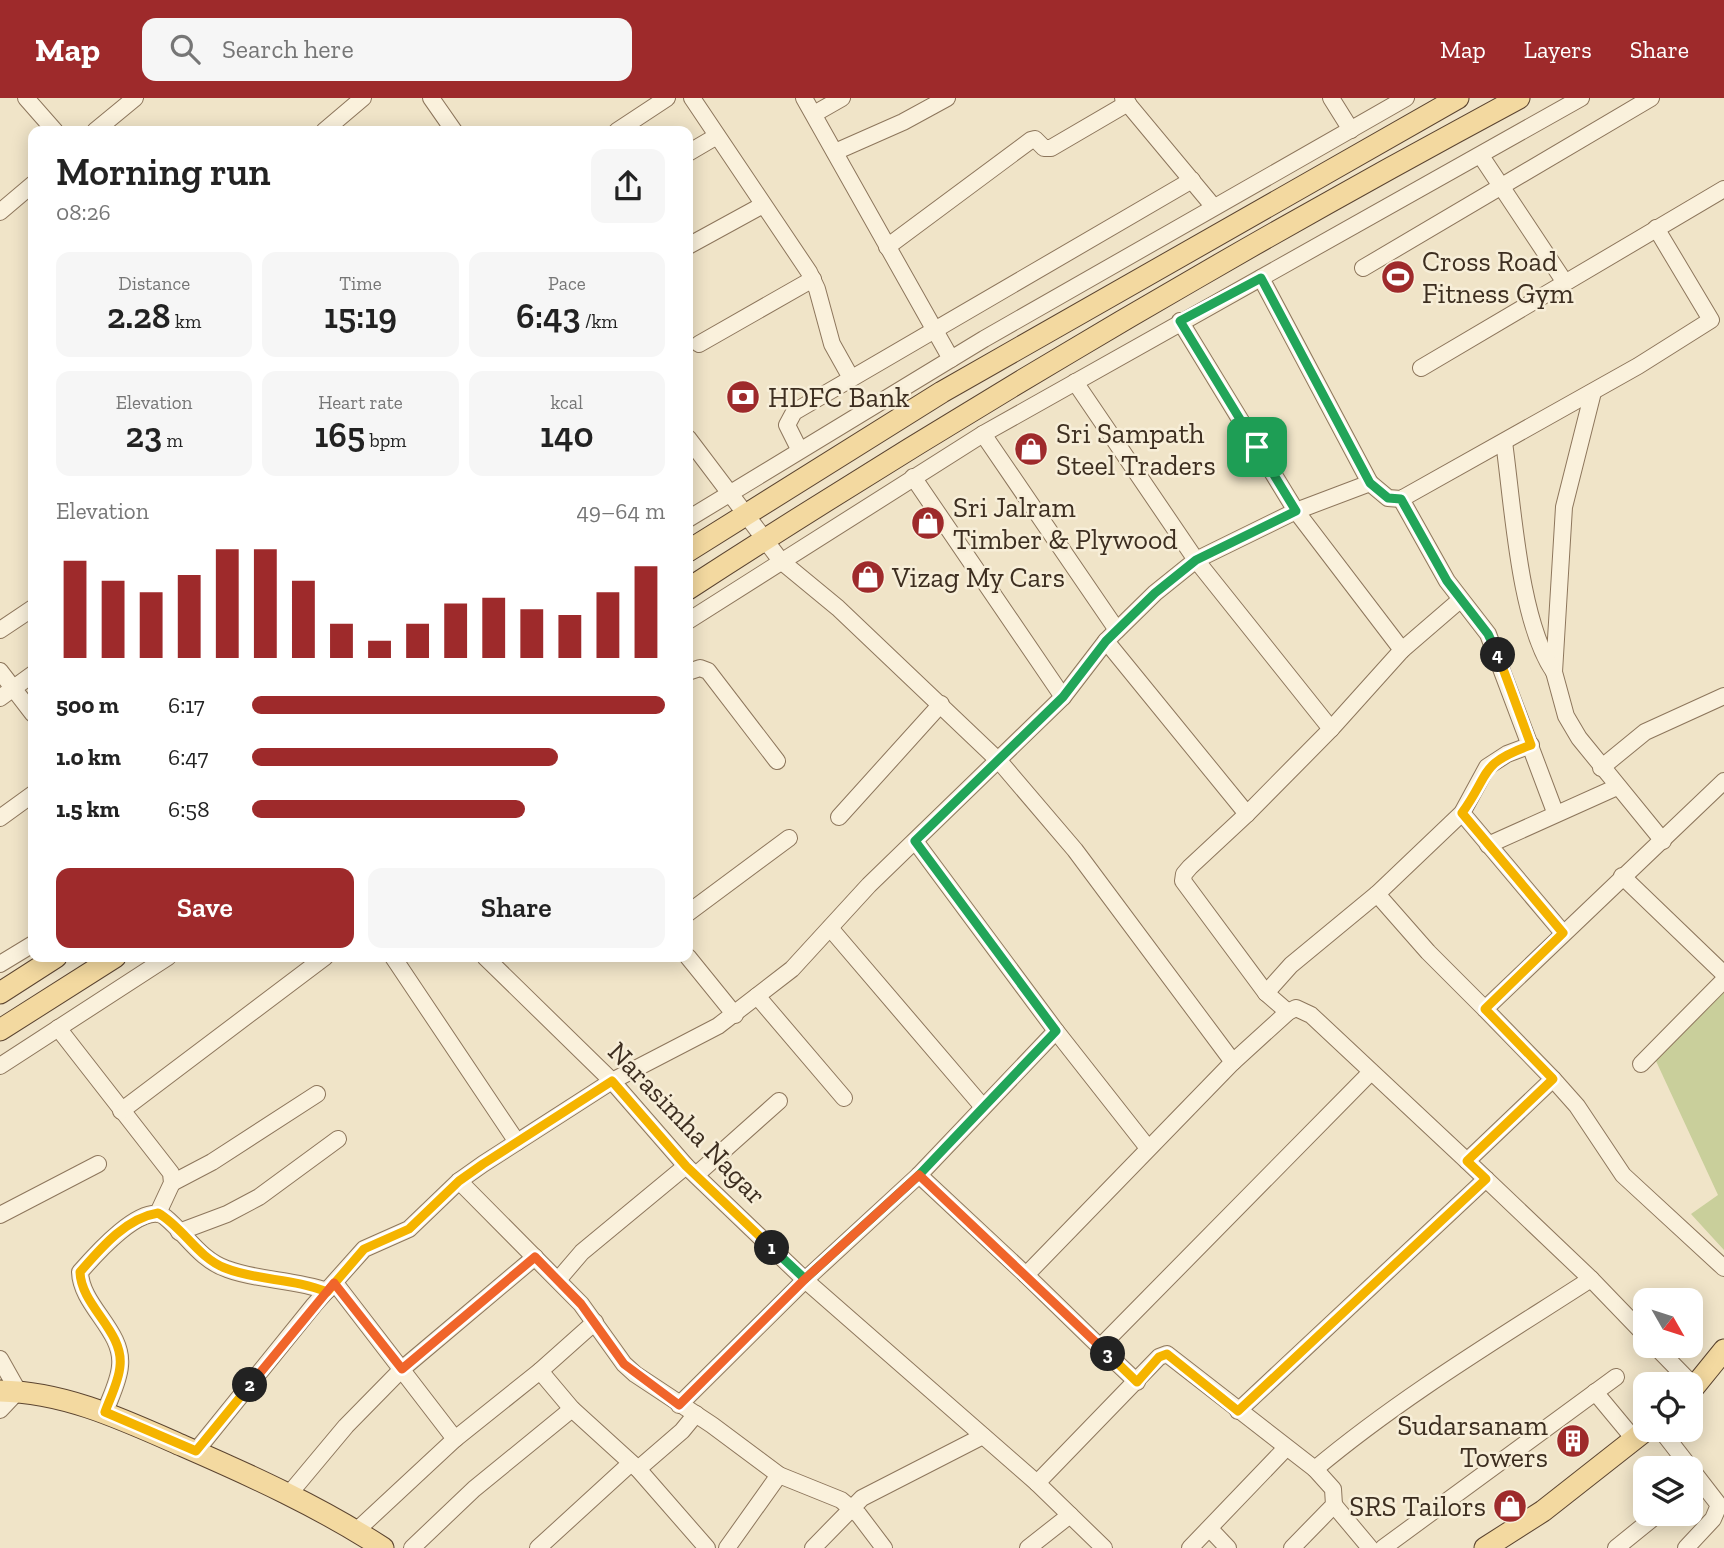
<!DOCTYPE html>
<html lang="en">
<head>
<meta charset="utf-8">
<style>
  body { margin:0; font-family:"Zilla Slab",serif; background:#f6f6f6; color:#222; height:100vh; display:flex; flex-direction:column; font-size:26px; white-space:nowrap }
  * { box-sizing:border-box; margin:0 }
  p { font-size:23px; color:#767676 }
  .icon { flex:none; width:38px; height:38px; fill:none; stroke:currentColor; stroke-width:2; stroke-linecap:round; stroke-linejoin:round }
  .map { position:relative; flex:1; overflow:hidden }
  .drawer { position:absolute; left:28px; top:28px; width:665px; height:836px; display:flex; flex-direction:column; background:#fff; border-radius:14px; box-shadow:0 4px 18px #0003 }
  .drawer>* { flex:none }
  .needle { width:46px; rotate:129deg }
  .fabs { position:absolute; left:1633px; top:1190px; display:grid; gap:14px }
  .fabs a { display:grid; place-items:center; width:70px; height:70px; border-radius:14px; background:#fff; box-shadow:0 4px 18px #0003; font-size:35px }
  .pin { position:absolute; display:grid; place-items:center; width:60px; height:60px; color:#fff; margin:-30px; border-radius:14px; box-shadow:0 4px 10px #0006 }
  .km { position:absolute; width:35px; height:35px; margin:-18px; border-radius:50%; background:#222; color:#fff; font-size:19px; line-height:35px; text-align:center }
  .round { display:grid; place-items:center; flex:none; width:74px; height:74px; border-radius:14px; background:#f6f6f6 }
  .summary { display:flex; align-items:center; justify-content:space-between; height:119px; padding:0 28px }
  h1 { font-size:38px; font-weight:600; line-height:52px }
  .metrics { display:grid; grid-template-columns:repeat(3,1fr); gap:10px; height:119px; padding:7px 28px }
  .metrics div { display:grid; align-content:center; border-radius:14px; background:#f6f6f6; text-align:center }
  .metrics b { font-size:35px; font-weight:600 }
  .metrics small { font-size:19px; font-weight:400 }
  .metrics p { font-size:19px }
  .chart { height:196px; padding:14px 28px }
  .chart p { display:flex; justify-content:space-between }
  .chart svg { width:100%; height:126px; margin-top:7px; stroke:#9e2a2b; stroke-width:6 }
  .cta { display:flex; gap:14px; margin-top:auto; padding:14px 28px }
  .cta a { flex:1; height:80px; border-radius:14px; background:#9e2a2b; color:#fff; font-size:28px; font-weight:600; line-height:80px; text-align:center }
  .cta a+a { background:#f6f6f6; color:#222 }
  ul { padding:0 28px; list-style:none; font-size:23px }
  li { display:grid; grid-template-columns:112px 84px 1fr; align-items:center; height:52px }
  li i { height:18px; border-radius:9px; background:#9e2a2b }
  header { display:flex; align-items:center; gap:42px; box-sizing:border-box; height:98px; padding:0 35px; background:#9e2a2b; color:#fff }
  header strong { font-size:33px }
  nav { display:flex; gap:38px; margin-inline-start:auto; font-size:24px }
  .search { width:490px; height:63px; background:#f6f6f6; display:flex; align-items:center; gap:18px; box-sizing:border-box; padding:0 24px; border-radius:14px; color:#767676; font-size:26px }
  .map>svg:first-child { display:block }
</style>
</head>
<body>
<header>
<strong>Map</strong>
<div class="search"><svg class="icon" aria-label="search" viewBox="0 0 24 24"><circle cx="10" cy="10" r="6"/><path d="M15 15l6 6"/></svg>Search here</div>
<nav><a>Map</a><a>Layers</a><a>Share</a></nav>
</header>
<div class="map">
<svg width="1724" height="1450" viewBox="0 0 1724 1450">
  <rect width="100%" height="100%" fill="#f0e4c8"/>
  <polygon fill="#c9cf9b" points="1724,894 1724,1152 1691,1116 1718,1097 1656,963"/>
  <g fill="none" stroke-linecap="round" stroke-linejoin="round">
    <g stroke="#8d765c" stroke-width="18">
      <g id="minor">
        <polyline points="26,0 55,33"/>
        <polyline points="431,0 454,33"/>
        <polyline points="692,0 809,174 817,191 832,246 851,280"/>
        <polyline points="804,0 951,261"/>
        <polyline points="1123,0 1213,108"/>
        <polyline points="1331,0 1351,32"/>
        <polyline points="814,16 842,0"/>
        <polyline points="95,33 135,0"/>
        <polyline points="324,33 363,0"/>
        <polyline points="617,33 667,0"/>
        <polyline points="835,54 903,24 947,0"/>
        <polyline points="688,55 717,38"/>
        <polyline points="1481,58 1564,183"/>
        <polyline points="0,114 33,86"/>
        <polyline points="688,148 763,107"/>
        <polyline points="887,149 1031,42 1035,41 1044,50 1051,50 1128,5"/>
        <polyline points="1363,170 1651,0"/>
        <polyline points="1180,223 1296,413 1402,552"/>
        <polyline points="699,246 813,181"/>
        <polyline points="1421,270 1724,91"/>
        <polyline points="1075,284 1196,462 1331,631"/>
        <polyline points="1593,294 1564,409 1554,574 1566,618 1579,640 1663,743"/>
        <polyline points="983,336 1117,532"/>
        <polyline points="688,340 781,463 838,510 1000,664 1075,752 1233,964"/>
        <path d="M1504 344C1513 408 1519 523 1554 574"/>
        <polyline points="799,351 787,327 794,314 1192,82"/>
        <polyline points="913,379 1063,599"/>
        <polyline points="1370,385 1388,400 1401,401 1638,268 1711,222 1656,130"/>
        <polyline points="1401,401 1447,483 1488,536 1555,714"/>
        <polyline points="688,421 984,241 1406,0"/>
        <polyline points="688,523 983,336 1581,0"/>
        <polyline points="0,532 33,510"/>
        <polyline points="1106,543 1247,716 1331,631 1402,552 1460,502"/>
        <polyline points="0,573 33,616"/>
        <polyline points="688,574 700,570 708,573 777,663"/>
        <polyline points="0,600 33,576"/>
        <polyline points="1601,670 1645,634 1724,598"/>
        <polyline points="1462,715 1563,835"/>
        <polyline points="1247,716 1190,769 1184,776 1183,783 1266,895 1288,914"/>
        <polyline points="839,719 941,606"/>
        <polyline points="0,720 33,696"/>
        <polyline points="1488,747 1617,689"/>
        <polyline points="1622,778 1724,876"/>
        <polyline points="1377,796 1428,854 1485,911"/>
        <polyline points="688,815 789,740"/>
        <polyline points="830,830 983,1009"/>
        <polyline points="393,859 517,1044"/>
        <polyline points="485,859 612,983 686,1068 805,1182 1037,1385 1104,1450"/>
        <polyline points="688,859 735,917"/>
        <polyline points="0,866 33,846"/>
        <polyline points="1266,895 1291,867 1377,796 1462,715 1487,669 1507,656 1531,647"/>
        <polyline points="757,898 844,1000"/>
        <polyline points="58,930 171,1075 172,1085 158,1115"/>
        <polyline points="1056,933 1148,1050"/>
        <polyline points="1641,966 1724,882"/>
        <polyline points="0,968 168,859"/>
        <polyline points="1371,974 1100,1249 1026,1177 1233,964 1288,914 1296,910 1311,917 1467,1063"/>
        <polyline points="1553,981 1577,1008 1623,1077 1724,1170"/>
        <polyline points="121,1013 325,859"/>
        <polyline points="696,1077 779,1003"/>
        <polyline points="919,1077 1026,1177"/>
        <polyline points="459,1083 581,1206 624,1266 635,1276 712,1327 779,1377 841,1402 859,1417 884,1450"/>
        <polyline points="172,1085 212,1064 317,996"/>
        <polyline points="0,1117 98,1066"/>
        <polyline points="179,1134 227,1116 259,1099 338,1041"/>
        <polyline points="558,1182 582,1154 686,1068"/>
        <polyline points="335,1185 455,1341"/>
        <polyline points="1645,1237 1591,1181 1467,1063 1553,981 1485,911 1724,683"/>
        <polyline points="1655,1248 1696,1290"/>
        <polyline points="1100,1249 1137,1284"/>
        <polyline points="0,1261 18,1293 0,1312"/>
        <polyline points="540,1273 572,1311 638,1371 707,1450"/>
        <polyline points="1595,1294 1634,1341"/>
        <polyline points="679,1307 805,1182 919,1077 1056,933 915,743"/>
        <polyline points="1238,1313 1486,1081"/>
        <path d="M105 1314C110 1300 119 1283 120 1268 124 1233 81 1208 80 1174 94 1158 143 1102 165 1119 186 1136 200 1162 227 1171 259 1183 294 1181 327 1193"/>
        <polyline points="1661,1332 1719,1407 1713,1421 1686,1450"/>
        <polyline points="196,1353 314,1207 364,1151 409,1131 459,1083 483,1066 612,983 718,928 792,871 869,787 1063,599 1106,543 1155,495 1196,462 1296,413 1370,385 1261,180"/>
        <polyline points="638,1371 682,1333 696,1316"/>
        <path d="M1037 1385 1159 1259 1167 1256 1315 1371C1401 1299 1498 1241 1591 1181"/>
        <polyline points="290,1395 346,1328 402,1271 535,1159"/>
        <polyline points="1334,1407 1370,1450"/>
        <polyline points="1210,1431 1228,1450"/>
        <polyline points="356,1433 455,1341 540,1273 595,1224"/>
        <polyline points="412,1450 474,1391 572,1311"/>
        <polyline points="538,1450 631,1365"/>
        <polyline points="727,1450 779,1377"/>
        <polyline points="813,1450 862,1400 983,1338"/>
        <polyline points="1028,1450 1070,1417"/>
        <polyline points="1190,1450 1286,1350"/>
        <polyline points="1292,1450 1334,1407 1333,1391 1315,1371"/>
        <polyline points="1383,1450 1616,1279"/>
        <polyline points="1616,1450 1658,1416"/>
      </g>
    </g>
    <g stroke="#5b4430" stroke-width="23">
      <g id="major">
        <polyline points="688,453 942,294 1458,0"/>
        <path d="M688 491C958 316 1236 152 1519 0"/>
        <polyline points="0,895 56,859"/>
        <polyline points="0,932 115,859"/>
        <path d="M0 1293C65 1294 124 1322 183 1348 252 1378 320 1409 383 1450"/>
        <polyline points="1690,1294 1724,1252"/>
        <polyline points="1485,1450 1543,1413 1646,1332"/>
      </g>
    </g>
    <use href="#minor" stroke="#faf1dc" stroke-width="16"/>
    <use href="#major" stroke="#f3d9a0" stroke-width="21"/>
  </g>
  <g fill="none" stroke-linecap="round" stroke-linejoin="round">
    <g stroke="#fff" stroke-width="14">
      <polyline id="split-1" points="772,1150 805,1181 919,1077 1056,933 915,743 1063,599 1106,543 1155,495 1196,462 1296,413 1257,349"/>
    </g>
    <g stroke="#fff" stroke-width="14">
      <path id="split-2" d="M250 1287 196 1353 105 1314C110 1300 119 1283 120 1268 124 1233 81 1208 80 1174 101 1150 126 1120 158 1115 183 1129 197 1159 225 1170 257 1183 294 1180 327 1194L364 1151 409 1131 459 1083 483 1066 612 983 686 1068 772 1150"/>
    </g>
    <g stroke="#fff" stroke-width="14">
      <polyline id="split-3" points="250,1287 334,1185 402,1271 535,1159 581,1206 624,1266 679,1307 805,1181 919,1077 1108,1256"/>
    </g>
    <g stroke="#fff" stroke-width="14">
      <path id="split-4" d="M1108 1256 1137 1284 1159 1259 1167 1256 1238 1313 1486 1081 1467 1063 1553 981 1485 911 1563 835 1462 715C1491 675 1478 666 1531 647L1498 557"/>
    </g>
    <g stroke="#fff" stroke-width="14">
      <polyline id="split-5" points="1257,349 1180,223 1261,180 1370,385 1388,400 1401,401 1447,483 1488,536 1498,557"/>
    </g>
    <use href="#split-1" stroke="#22a559" stroke-width="9"/>
    <use href="#split-2" stroke="#f5b400" stroke-width="9"/>
    <use href="#split-3" stroke="#f0652b" stroke-width="9"/>
    <use href="#split-4" stroke="#f5b400" stroke-width="9"/>
    <use href="#split-5" stroke="#22a559" stroke-width="9"/>
  </g>
  <defs>
    <g id="stadium-disc" transform="scale(1.75)"><circle r="9.5" fill="#9e2a2b" stroke="#f7eed8"/><path d="M0-5a6.5 5 0 1 0 0 10a6.5 5 0 1 0 0-10ZM-3.5-1.8h7v3.6h-7Z" fill="#fff"/></g>
    <g id="bank-disc" transform="scale(1.75)"><circle r="9.5" fill="#9e2a2b" stroke="#f7eed8"/><path d="M-6-4H6V4H-6ZM0-2.3a2.3 2.3 0 1 0 0 4.6a2.3 2.3 0 1 0 0-4.6Z" fill="#fff"/></g>
    <g id="shop-disc" transform="scale(1.75)"><circle r="9.5" fill="#9e2a2b" stroke="#f7eed8"/><path d="M-5-2.5h2.3a2.7 3.5 0 0 1 5.4 0H5L5.5 6h-11ZM-1.5-2.5h3a1.5 2.3 0 0 0-3 0Z" fill="#fff"/></g>
    <g id="building-disc" transform="scale(1.75)"><circle r="9.5" fill="#9e2a2b" stroke="#f7eed8"/><path d="M-4-6H4V6H1V3H-1V6H-4ZM-2.5-4.3h1.7v1.8h-1.7ZM.8-4.3h1.7v1.8H.8ZM-2.5-1h1.7V.8h-1.7ZM.8-1h1.7V.8H.8Z" fill="#fff"/></g>
  </defs>
  <g fill-rule="evenodd">
    <use href="#stadium-disc" x="1398" y="179"/>
    <use href="#bank-disc" x="743" y="299"/>
    <use href="#shop-disc" x="1031" y="351"/>
    <use href="#shop-disc" x="928" y="425"/>
    <use href="#shop-disc" x="868" y="479"/>
    <use href="#building-disc" x="1573" y="1343"/>
    <use href="#shop-disc" x="1510" y="1408"/>
  </g>
  <g text-anchor="middle" dominant-baseline="central" stroke-width="5" stroke-linejoin="round" paint-order="stroke">
    <g font-size="28" fill="#3d2e20" stroke="#f7eed8" text-anchor="start">
      <text x="1422" y="163">Cross Road<tspan x="1422" dy="32">Fitness Gym</tspan></text>
      <text x="768" y="299">HDFC Bank</text>
      <text x="1056" y="335">Sri Sampath<tspan x="1056" dy="32">Steel Traders</tspan></text>
      <text x="953" y="409">Sri Jalram<tspan x="953" dy="32">Timber &amp; Plywood</tspan></text>
      <text x="892" y="479">Vizag My Cars</text>
      <text x="1548" y="1327" text-anchor="end">Sudarsanam<tspan x="1548" dy="32">Towers</tspan></text>
      <text x="1486" y="1408" text-anchor="end">SRS Tailors</text>
    </g>
    <g font-size="28" fill="#3d2e20" stroke="#f7eed8">
      <text transform="translate(687 1025) rotate(46)">Narasimha Nagar</text>
    </g>
  </g>
</svg>
<div class="fabs">
<a><svg class="needle" viewBox="-14 -14 28 28"><path d="M0-13l5 13h-10z" fill="#e53935"/><path d="M0 13l5-13h-10z" fill="#767676"/></svg></a>
<a><svg class="icon" aria-label="locate" viewBox="0 0 24 24"><circle cx="12" cy="12" r="6"/><path d="M12 2v4M12 18v4M2 12h4M18 12h4"/></svg></a>
<a><svg class="icon" aria-label="layers" viewBox="0 0 24 24"><path d="M12 4l9 5-9 5-9-5zM3 14l9 5 9-5"/></svg></a>
</div>
<div class="pin" style="left:1257px;top:349px;background:#1e9e55"><svg class="icon" aria-label="arrive" viewBox="0 0 24 24"><path d="M6 21V4h12l-3 4 3 4H6"/></svg></div>
<b class="km" style="left:772px;top:1150px">1</b>
<b class="km" style="left:250px;top:1287px">2</b>
<b class="km" style="left:1108px;top:1256px">3</b>
<b class="km" style="left:1498px;top:557px">4</b>
<section class="drawer">
<div class="summary"><div><h1>Morning run</h1><p>08:26</p></div><a class="round"><svg class="icon" aria-label="share" viewBox="0 0 24 24"><path d="M12 15V3M7 8l5-5 5 5M5 13v7h14v-7"/></svg></a></div>
<div class="metrics">
<div><p>Distance</p><b>2.28<small> km</small></b></div>
<div><p>Time</p><b>15:19</b></div>
<div><p>Pace</p><b>6:43<small> /km</small></b></div>
</div>
<div class="metrics">
<div><p>Elevation</p><b>23<small> m</small></b></div>
<div><p>Heart rate</p><b>165<small> bpm</small></b></div>
<div><p>kcal</p><b>140</b></div>
</div>
<div class="chart"><p><span>Elevation</span>49–64 m</p>
<svg viewBox="0 0 160 44" preserveAspectRatio="none"><path d="M5 44V10M15 44V17M25 44V21M35 44V15M45 44V6M55 44V6M65 44V17M75 44V32M85 44V38M95 44V32M105 44V25M115 44V23M125 44V27M135 44V29M145 44V21M155 44V12"/></svg>
</div>
<ul>
<li><b>500 m</b>6:17<i style="width:100%"></i></li>
<li><b>1.0 km</b>6:47<i style="width:74%"></i></li>
<li><b>1.5 km</b>6:58<i style="width:66%"></i></li>
</ul>
<div class="cta"><a>Save</a><a>Share</a></div>
</section>
</div>
</body>
</html>
